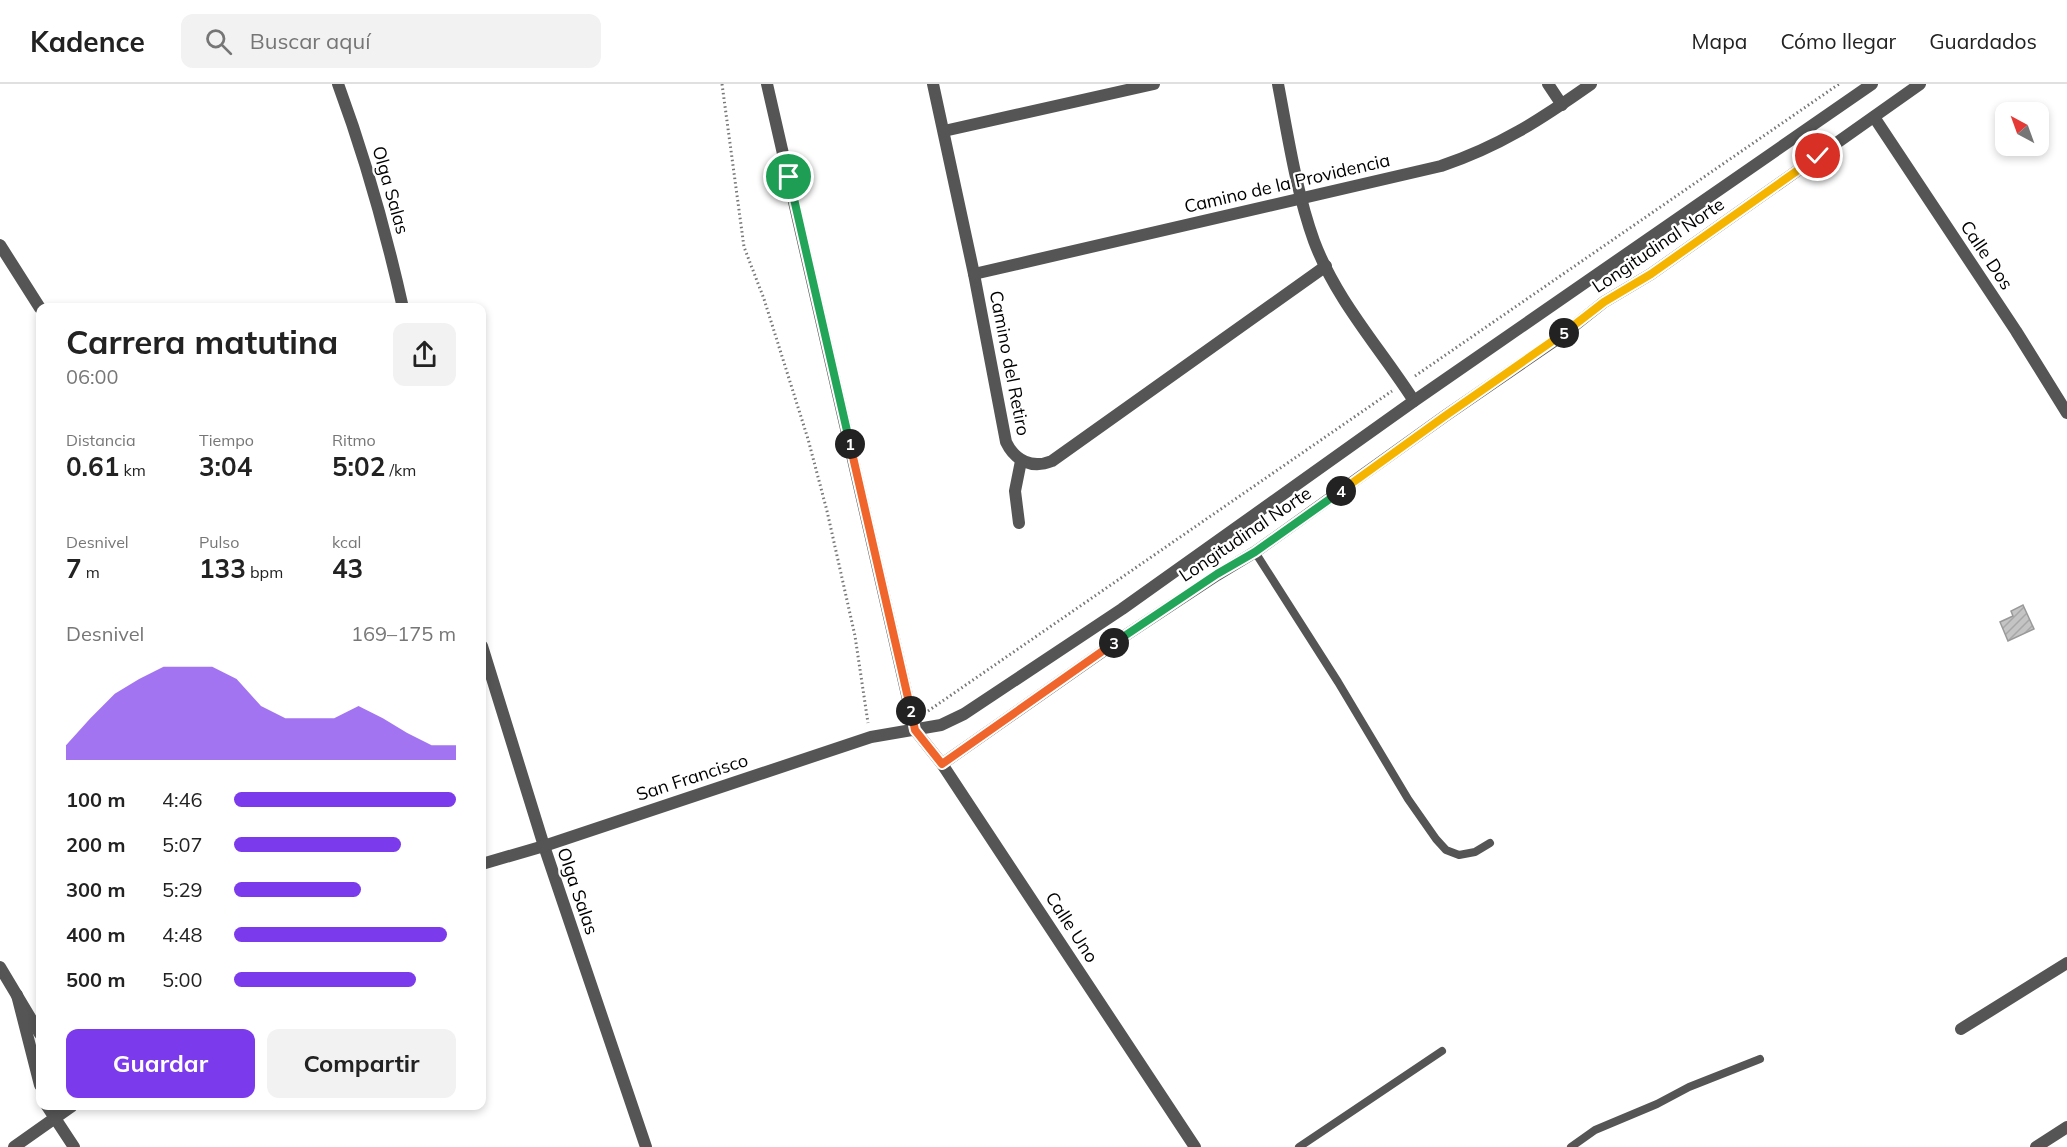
<!DOCTYPE html>
<html lang="es">
<head>
<meta charset="utf-8">
<style>
  body { margin:0; font-family:Mulish,sans-serif; background:#f2f2f2; color:#222; height:100vh; display:flex; flex-direction:column; font-size:22px; white-space:nowrap }
  * { box-sizing:border-box; margin:0 }
  p { font-size:20px; color:#767676 }
  .icon { flex:none; width:33px; height:33px; fill:none; stroke:currentColor; stroke-width:2; stroke-linecap:round; stroke-linejoin:round }
  .map { position:relative; flex:1; overflow:hidden }
  .details { position:absolute; left:36px; top:219px; width:450px; height:807px; display:flex; flex-direction:column; background:#fff; border-radius:12px; box-shadow:0 3px 9px #0003 }
  .details>* { flex:none }
  .needle { width:39px; rotate:319deg }
  .tools { position:absolute; left:1995px; top:18px; display:grid; gap:12px }
  .tools a { display:grid; place-items:center; width:54px; height:54px; border-radius:12px; background:#fff; box-shadow:0 3px 9px #0003; font-size:30px }
  .pin { position:absolute; display:grid; place-items:center; width:51px; height:51px; color:#fff; margin:-26px; border:3px solid #fff; border-radius:50%; box-shadow:0 2px 6px #0007 }
  .km { position:absolute; width:30px; height:30px; margin:-15px; border-radius:50%; background:#222; color:#fff; font-size:16px; line-height:30px; text-align:center }
  .round { display:grid; place-items:center; flex:none; width:63px; height:63px; border-radius:12px; background:#f2f2f2 }
  .overview { display:flex; align-items:center; justify-content:space-between; height:102px; padding:0 30px }
  h1 { font-size:33px; font-weight:700; line-height:45px }
  .metrics { display:grid; grid-template-columns:repeat(3,1fr); gap:9px; height:102px; padding:6px 30px }
  .metrics div { display:grid; align-content:center }
  .metrics b { font-size:26px; font-weight:700 }
  .metrics small { font-size:16px; font-weight:400 }
  .metrics p { font-size:16px }
  .chart { height:168px; padding:12px 30px }
  .chart p { display:flex; justify-content:space-between }
  .chart svg { width:100%; height:108px; margin-top:6px; fill:#7c3aed; opacity:.7 }
  .action { display:flex; gap:12px; margin-top:auto; padding:12px 30px }
  .action a { flex:1; height:69px; border-radius:12px; background:#7c3aed; color:#fff; font-size:24px; font-weight:700; line-height:69px; text-align:center }
  .action a+a { background:#f2f2f2; color:#222 }
  ul { padding:0 30px; list-style:none; font-size:20px }
  li { display:grid; grid-template-columns:96px 72px 1fr; align-items:center; height:45px }
  li i { height:15px; border-radius:8px; background:#7c3aed }
  header { display:flex; align-items:center; gap:36px; box-sizing:border-box; height:84px; padding:0 30px; background:#fff; border-bottom:2px solid #e0e0e0 }
  header strong { font-size:28px }
  nav { display:flex; gap:33px; margin-inline-start:auto; font-size:21px }
  .search { width:420px; height:54px; background:#f2f2f2; display:flex; align-items:center; gap:15px; box-sizing:border-box; padding:0 21px; border-radius:12px; color:#767676; font-size:22px }
  .map>svg:first-child { display:block }
</style>
</head>
<body>
<header>
<strong>Kadence</strong>
<div class="search"><svg class="icon" aria-label="search" viewBox="0 0 24 24"><circle cx="10" cy="10" r="6"/><path d="M15 15l6 6"/></svg>Buscar aquí</div>
<nav><a>Mapa</a><a>Cómo llegar</a><a>Guardados</a></nav>
</header>
<div class="map">
<svg width="2067" height="1063" viewBox="0 0 2067 1063">
  <defs>
    <pattern id="building-hatch" width="6" height="6" patternUnits="userSpaceOnUse" patternTransform="scale(1.5)"><rect width="6" height="6" fill="#c4c4c4"/><path d="M-1 1l2-2M0 6l6-6M5 7l2-2" fill="none" stroke="#a7a7a7"/></pattern>
  </defs>
  <rect width="100%" height="100%" fill="#fff"/>
  <polygon fill="url(#building-hatch)" stroke="#999" stroke-width="1.5" points="2023,521 2034,545 2008,557 2000,538 2013,532 2011,527"/>
  <g fill="none" stroke-linecap="round" stroke-linejoin="round">
    <g stroke="#777" stroke-width="3" stroke-dasharray="1.5 3" stroke-linecap="butt">
      <polyline points="722,0 744,163 764,215 808,355 827,427 855,552 868,639"/>
      <polyline points="1415,292 1839,0"/>
      <polyline points="928,627 1392,307"/>
    </g>
    <g stroke="#555" stroke-width="8">
      <polyline points="1255,468 1338,598 1408,715 1436,755 1446,766 1459,771 1475,768 1490,759"/>
      <polyline points="1299,1063 1442,967"/>
      <polyline points="1571,1063 1595,1046 1657,1020 1689,1003 1760,975"/>
    </g>
    <g stroke="#555" stroke-width="12">
      <path d="M338 0C365 73 386 148 403 224"/>
      <polyline points="767,0 915,646 942,680 1195,1063"/>
      <path d="M933 0 974 190 1006 358C1015 377 1032 385 1052 377L1326 182"/>
      <path d="M1278 0C1288 52 1296 107 1314 157 1336 216 1380 264 1414 317"/>
      <polyline points="1548,0 1562,21"/>
      <polyline points="1874,33 2016,247 2067,329"/>
      <polyline points="944,47 1154,0"/>
      <polyline points="0,161 40,224"/>
      <path d="M974 190 1441 82C1500 62 1540 36 1591 0"/>
      <polyline points="1019,439 1015,407 1021,377"/>
      <polyline points="482,562 544,762 646,1063"/>
      <polyline points="942,680 1126,551 1217,491 1255,468 1445,332 1560,253 1604,218 1651,190 1920,0"/>
      <polyline points="482,780 544,762 871,653 941,641 964,630 1122,525 1414,317 1872,0"/>
      <polyline points="0,883 40,950"/>
      <polyline points="17,911 40,1001"/>
      <polyline points="1961,945 2067,879"/>
      <polyline points="47,1022 74,1063"/>
      <polyline points="14,1063 72,1022"/>
      <polyline points="2036,1063 2067,1043"/>
    </g>
  </g>
  <g fill="none" stroke-linecap="round" stroke-linejoin="round">
    <g stroke="#fff" stroke-width="12">
      <polyline id="split-1" points="789,93 850,360"/>
    </g>
    <g stroke="#fff" stroke-width="12">
      <polyline id="split-2" points="850,360 911,627"/>
    </g>
    <g stroke="#fff" stroke-width="12">
      <polyline id="split-3" points="911,627 915,646 942,680 1114,559"/>
    </g>
    <g stroke="#fff" stroke-width="12">
      <polyline id="split-4" points="1114,559 1217,490 1255,468 1341,407"/>
    </g>
    <g stroke="#fff" stroke-width="12">
      <polyline id="split-5" points="1341,407 1445,332 1564,249"/>
    </g>
    <g stroke="#fff" stroke-width="12">
      <polyline id="split-6" points="1564,249 1604,218 1651,190 1818,72"/>
    </g>
    <use href="#split-1" stroke="#22a559" stroke-width="8"/>
    <use href="#split-2" stroke="#f0652b" stroke-width="8"/>
    <use href="#split-3" stroke="#f0652b" stroke-width="8"/>
    <use href="#split-4" stroke="#22a559" stroke-width="8"/>
    <use href="#split-5" stroke="#f5b400" stroke-width="8"/>
    <use href="#split-6" stroke="#f5b400" stroke-width="8"/>
  </g>
  <g text-anchor="middle" dominant-baseline="central" stroke-width="4.5" stroke-linejoin="round" paint-order="stroke">
    <g font-size="18" fill="#000" stroke="#fff">
      <text transform="translate(1287 99) rotate(-13)">Camino de la Providencia</text>
      <text transform="translate(391 106) rotate(74)">Olga Salas</text>
      <text transform="translate(1658 161) rotate(-34)">Longitudinal Norte</text>
      <text transform="translate(1987 171) rotate(56)">Calle Dos</text>
      <text transform="translate(1010 279) rotate(79)">Camino del Retiro</text>
      <text transform="translate(1245 450) rotate(-34)">Longitudinal Norte</text>
      <text transform="translate(692 693) rotate(-18)">San Francisco</text>
      <text transform="translate(578 807) rotate(71)">Olga Salas</text>
      <text transform="translate(1072 843) rotate(57)">Calle Uno</text>
    </g>
  </g>
</svg>
<div class="tools">
<a><svg class="needle" viewBox="-14 -14 28 28"><path d="M0-13l5 13h-10z" fill="#e53935"/><path d="M0 13l5-13h-10z" fill="#767676"/></svg></a>
</div>
<div class="pin" style="left:789px;top:93px;background:#1e9e55"><svg class="icon" aria-label="arrive" viewBox="0 0 24 24"><path d="M6 21V4h12l-3 4 3 4H6"/></svg></div>
<div class="pin" style="left:1818px;top:72px;background:#d93025"><svg class="icon" aria-label="check" viewBox="0 0 24 24"><path d="M5 12l5 5 9-10"/></svg></div>
<b class="km" style="left:850px;top:360px">1</b>
<b class="km" style="left:911px;top:627px">2</b>
<b class="km" style="left:1114px;top:559px">3</b>
<b class="km" style="left:1341px;top:407px">4</b>
<b class="km" style="left:1564px;top:249px">5</b>
<section class="details">
<div class="overview"><div><h1>Carrera matutina</h1><p>06:00</p></div><a class="round"><svg class="icon" aria-label="share" viewBox="0 0 24 24"><path d="M12 15V3M7 8l5-5 5 5M5 13v7h14v-7"/></svg></a></div>
<div class="metrics">
<div><p>Distancia</p><b>0.61<small> km</small></b></div>
<div><p>Tiempo</p><b>3:04</b></div>
<div><p>Ritmo</p><b>5:02<small> /km</small></b></div>
</div>
<div class="metrics">
<div><p>Desnivel</p><b>7<small> m</small></b></div>
<div><p>Pulso</p><b>133<small> bpm</small></b></div>
<div><p>kcal</p><b>43</b></div>
</div>
<div class="chart"><p><span>Desnivel</span>169–175 m</p>
<svg viewBox="0 0 160 44" preserveAspectRatio="none"><path d="M0 44V38L10 27L20 17L30 11L40 6L50 6L60 6L70 11L80 22L90 27L100 27L110 27L120 22L130 27L140 33L150 38L160 38V44z"/></svg>
</div>
<ul>
<li><b>100 m</b>4:46<i style="width:100%"></i></li>
<li><b>200 m</b>5:07<i style="width:75%"></i></li>
<li><b>300 m</b>5:29<i style="width:57%"></i></li>
<li><b>400 m</b>4:48<i style="width:96%"></i></li>
<li><b>500 m</b>5:00<i style="width:82%"></i></li>
</ul>
<div class="action"><a>Guardar</a><a>Compartir</a></div>
</section>
</div>
</body>
</html>
